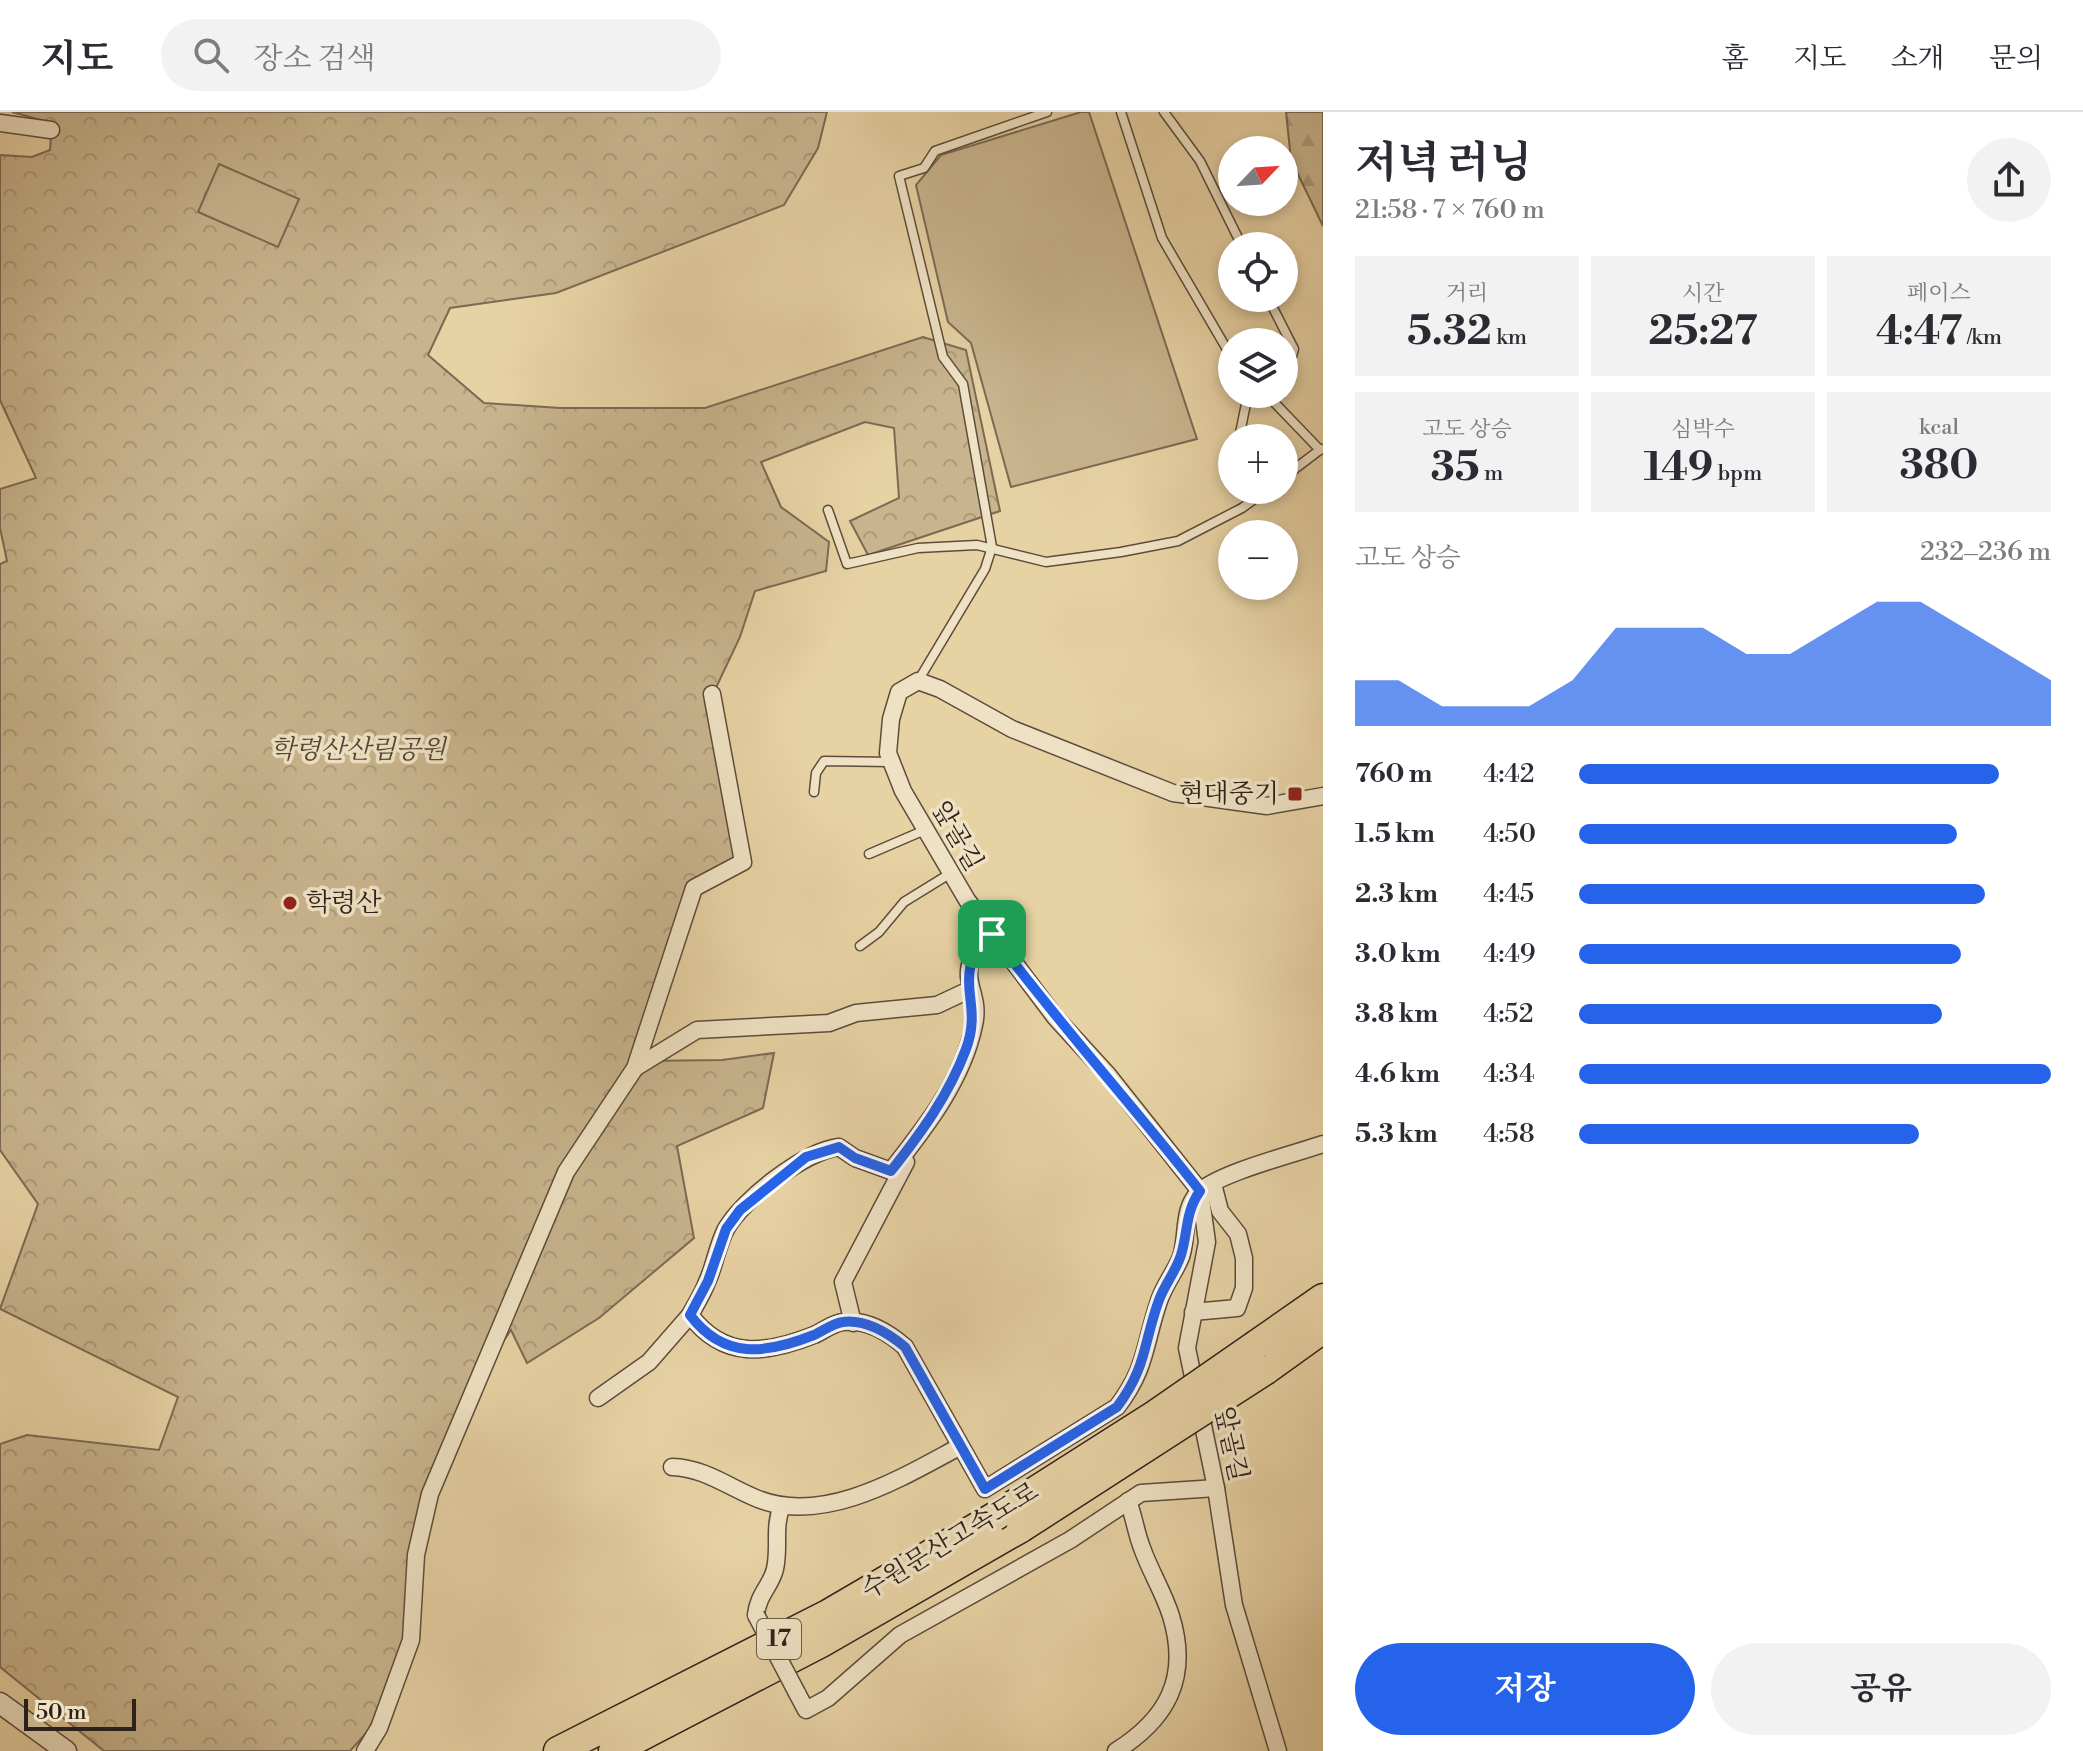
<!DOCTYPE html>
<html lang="ko">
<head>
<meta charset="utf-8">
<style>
  body { margin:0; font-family:"Libre Bodoni","Noto Serif KR",serif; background:#f2f2f3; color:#2b2b33; height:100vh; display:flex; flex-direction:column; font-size:30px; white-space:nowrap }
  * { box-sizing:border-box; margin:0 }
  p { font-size:26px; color:#7c7c81 }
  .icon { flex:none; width:44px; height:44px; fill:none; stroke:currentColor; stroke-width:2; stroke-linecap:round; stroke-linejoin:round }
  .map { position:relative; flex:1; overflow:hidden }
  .panel { display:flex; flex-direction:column; background:#fff; width:760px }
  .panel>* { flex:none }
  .needle { width:52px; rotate:65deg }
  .tools { position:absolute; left:1218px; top:24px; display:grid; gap:16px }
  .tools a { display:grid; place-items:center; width:80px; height:80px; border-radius:50%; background:#fff; box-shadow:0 4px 12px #0003; font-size:40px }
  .scale { position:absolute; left:24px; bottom:20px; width:112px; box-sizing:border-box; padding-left:8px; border:4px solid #2e201a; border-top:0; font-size:22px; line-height:28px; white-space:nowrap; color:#2e201a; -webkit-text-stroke:6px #efe2c4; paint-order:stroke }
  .pin { position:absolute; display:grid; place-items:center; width:68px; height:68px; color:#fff; margin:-34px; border-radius:16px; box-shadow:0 4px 12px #0006 }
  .round { display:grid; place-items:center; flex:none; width:84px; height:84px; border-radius:42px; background:#f2f2f3 }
  .overview { display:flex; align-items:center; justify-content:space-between; height:136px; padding:0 32px }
  h1 { font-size:44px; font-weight:700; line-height:60px }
  .metrics { display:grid; grid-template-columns:repeat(3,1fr); gap:12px; height:136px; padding:8px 32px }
  .metrics div { display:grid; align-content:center; border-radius:0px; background:#f2f2f3; text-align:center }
  .metrics b { font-size:40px; font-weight:700 }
  .metrics small { font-size:22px; font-weight:400 }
  .metrics p { font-size:22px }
  .chart { height:224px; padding:16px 32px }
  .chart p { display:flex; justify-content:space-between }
  .chart svg { width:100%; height:144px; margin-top:8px; fill:#2563eb; opacity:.7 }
  .button { display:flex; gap:16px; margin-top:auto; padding:16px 32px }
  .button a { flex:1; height:92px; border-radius:48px; background:#2563eb; color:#fff; font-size:32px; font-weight:700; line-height:92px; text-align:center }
  .button a+a { background:#f2f2f3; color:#2b2b33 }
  ul { padding:0 32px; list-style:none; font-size:26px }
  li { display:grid; grid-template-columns:128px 96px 1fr; align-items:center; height:60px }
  li i { height:20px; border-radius:10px; background:#2563eb }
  header { display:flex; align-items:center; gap:48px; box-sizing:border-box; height:112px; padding:0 40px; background:#fff; border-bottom:2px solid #e1e1e2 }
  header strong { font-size:38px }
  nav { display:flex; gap:44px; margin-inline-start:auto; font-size:28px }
  .search { width:560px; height:72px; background:#f2f2f3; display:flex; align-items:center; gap:20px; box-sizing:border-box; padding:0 28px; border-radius:44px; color:#7c7c81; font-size:30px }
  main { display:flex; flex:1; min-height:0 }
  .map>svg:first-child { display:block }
</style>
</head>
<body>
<header>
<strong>지도</strong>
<div class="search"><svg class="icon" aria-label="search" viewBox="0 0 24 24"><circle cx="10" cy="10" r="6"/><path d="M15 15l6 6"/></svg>장소 검색</div>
<nav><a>홈</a><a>지도</a><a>소개</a><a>문의</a></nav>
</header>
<main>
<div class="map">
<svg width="1323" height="1639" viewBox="0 0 1323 1639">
  <defs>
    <pattern id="forest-firs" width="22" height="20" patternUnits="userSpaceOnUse" patternTransform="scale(2)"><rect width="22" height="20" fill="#c8b48d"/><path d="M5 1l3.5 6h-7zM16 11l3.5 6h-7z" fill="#ac9a79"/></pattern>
    <pattern id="park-crowns" width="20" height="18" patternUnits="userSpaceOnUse" patternTransform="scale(2)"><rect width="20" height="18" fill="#c8b48d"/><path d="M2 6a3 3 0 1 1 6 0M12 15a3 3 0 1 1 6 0" fill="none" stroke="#ac9a79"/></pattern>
  </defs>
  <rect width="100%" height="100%" fill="#e7d2a4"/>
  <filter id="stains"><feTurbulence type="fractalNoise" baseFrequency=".0025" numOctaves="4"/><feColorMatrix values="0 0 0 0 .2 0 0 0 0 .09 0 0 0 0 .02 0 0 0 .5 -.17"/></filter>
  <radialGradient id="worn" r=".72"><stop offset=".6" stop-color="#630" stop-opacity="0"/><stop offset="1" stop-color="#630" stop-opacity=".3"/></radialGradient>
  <polygon fill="url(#forest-firs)" stroke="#7b6a54" stroke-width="2" points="1286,0 1323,0 1323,114 1291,48"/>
  <polygon fill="url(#park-crowns)" stroke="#7b6a54" stroke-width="2" points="12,0 827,0 818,36 784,93 556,181 450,196 428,243 484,291 560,296 705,296 923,225 966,238 1000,399 868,443 850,409 899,386 894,316 865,310 761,350 781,395 829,430 826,459 755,479 740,525 713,582 743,750 694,776 644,949 722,948 774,941 763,996 677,1034 694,1126 599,1206 527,1251 511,1218 492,1245 419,1406 411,1528 369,1618 350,1639 104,1639 0,1555 0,1332 27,1323 159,1338 178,1285 0,1197 38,1092 0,1038 0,452 7,449 0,416 0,377 36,366 0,288 0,43 32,45 50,38 52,11"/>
  <g fill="#c8b48d" stroke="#7b6a54" stroke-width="2">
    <polygon points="1081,0 1089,0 1197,327 1011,375 971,231 948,210 916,73 941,43"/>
    <polygon points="219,52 299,87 278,135 198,100"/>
  </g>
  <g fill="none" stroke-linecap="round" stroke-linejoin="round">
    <g stroke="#5c4c3c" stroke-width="11">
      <g id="service">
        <polyline points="1121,0 1162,126 1232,246"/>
        <polyline points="1164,0 1200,49 1242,134"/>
        <polyline points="1268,186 1294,237 1284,272"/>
        <polyline points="1281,282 1271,287 1320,338"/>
        <polyline points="1247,289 1271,287"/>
        <polyline points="1239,326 1248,282"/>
        <polyline points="1284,365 1321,337"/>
        <polyline points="828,398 847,452 918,436 977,433 1046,450 1121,440 1178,429 1242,396 1267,378"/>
        <polyline points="918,569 985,457 992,435 963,272 943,245 899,64 924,56 935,39 1047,0"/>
        <polyline points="814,680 816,661 824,649 891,650"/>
        <polyline points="869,742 925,718"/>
        <polyline points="860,834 879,820 904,790 951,761"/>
      </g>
    </g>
    <g stroke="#5c4c3c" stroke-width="19">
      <g id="minor">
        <polyline points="0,11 51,18"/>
        <path d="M992 822C947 864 983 874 974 913 963 968 925 1016 891 1059L855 1046 839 1035C805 1039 743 1087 726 1117 717 1134 715 1153 707 1170 703 1181 696 1192 690 1203 724 1248 766 1242 814 1223 823 1219 833 1211 843 1210 866 1207 889 1221 905 1235L985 1377 1117 1295C1147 1256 1144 1233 1159 1189 1164 1173 1175 1160 1181 1145 1188 1124 1182 1098 1198 1081 1218 1061 1294 1042 1323 1032"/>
        <polyline points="635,956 697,918 829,911 856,901 937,893 969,878"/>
        <polyline points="1193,1200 1237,1196 1244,1176 1244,1146 1238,1122 1220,1099 1213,1072"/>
        <polyline points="853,1211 843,1170 906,1050"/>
        <polyline points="598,1286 649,1250 690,1203"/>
        <path d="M672 1355C705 1356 728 1375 758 1387 825 1413 901 1366 959 1335"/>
        <path d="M756 1503C758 1482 771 1474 775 1457 780 1435 773 1415 782 1394"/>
        <polyline points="797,1581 806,1598 828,1586 900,1523 1070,1428 1141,1381 1216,1376"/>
        <polyline points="365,1639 379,1616 411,1528 416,1443 430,1382 566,1060 635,956 694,776 743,750 712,582"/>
        <path d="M1116 1639C1167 1607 1190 1566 1171 1504 1164 1481 1150 1459 1142 1436 1136 1421 1134 1404 1128 1389"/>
        <polyline points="1278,1639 1234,1493 1216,1376 1187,1236 1207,1130 1200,1079 1108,963 1055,905 967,788 903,679 888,641 891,607 899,580 918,569 940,577 1012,617 1173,681 1267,694 1323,684"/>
      </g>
    </g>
    <g stroke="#5c4c3c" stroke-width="23">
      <polyline id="tertiary" points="0,1591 66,1639"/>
    </g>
    <g stroke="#2e201a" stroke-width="31">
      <g id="motorway">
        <polyline points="1257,1232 1323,1186"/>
        <polyline points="1266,1258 1323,1217"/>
        <polyline points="558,1639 828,1502 994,1405"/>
        <polyline points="613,1639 821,1531 1021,1416"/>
      </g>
    </g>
    <use href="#service" stroke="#efe2c4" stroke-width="8"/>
    <use href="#minor" stroke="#efe2c4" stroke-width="16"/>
    <use href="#tertiary" stroke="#efe2c4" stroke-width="20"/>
    <use href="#motorway" stroke="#e7d2a4" stroke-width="28"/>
    <g stroke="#5c4c3c" stroke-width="19" stroke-linecap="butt">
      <polyline id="minor-bridge" points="756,1503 797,1581"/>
    </g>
    <g stroke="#2e201a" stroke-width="31" stroke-linecap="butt">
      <g id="motorway-bridge">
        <polyline points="994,1405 1156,1302 1257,1232"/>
        <polyline points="1021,1416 1266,1258"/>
      </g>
    </g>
    <use href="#minor-bridge" stroke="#efe2c4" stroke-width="16"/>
    <use href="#motorway-bridge" stroke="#e7d2a4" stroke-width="28"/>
  </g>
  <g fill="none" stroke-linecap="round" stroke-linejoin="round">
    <g stroke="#fff" stroke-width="16">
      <path id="route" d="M992 822C1058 911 1132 992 1200 1079 1185 1100 1188 1121 1181 1143 1176 1159 1165 1172 1159 1188 1143 1232 1147 1255 1117 1295L985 1377 905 1235C888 1221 866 1207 843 1210 833 1211 823 1219 814 1223 766 1242 724 1248 690 1203L708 1169 726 1117 740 1098 806 1045 839 1035 855 1046 891 1059C921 1021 949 983 966 937 985 887 947 864 992 822Z"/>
    </g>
    <use href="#route" stroke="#2563eb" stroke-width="10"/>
  </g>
  <g fill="#8f2418" stroke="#efe2c4" stroke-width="3">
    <rect x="1287" y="674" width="16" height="16" rx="4"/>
    <circle cx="290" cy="791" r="8"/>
  </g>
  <g text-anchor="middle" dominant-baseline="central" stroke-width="7" stroke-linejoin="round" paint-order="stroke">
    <rect fill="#efe2c4" stroke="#685a4d" stroke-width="2" x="757" y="1507" width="44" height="40" rx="6"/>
    <g font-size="24" font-weight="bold" fill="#2e201a">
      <text x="779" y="1527">17</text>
    </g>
    <g font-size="26" font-style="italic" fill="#544537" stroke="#efe2c4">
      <text x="358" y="638">학령산산림공원</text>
    </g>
    <g font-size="26" fill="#2e201a" stroke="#efe2c4" text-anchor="end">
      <text x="1279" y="682">현대중기</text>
      <text x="306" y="791" text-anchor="start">학령산</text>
    </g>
    <g font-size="26" fill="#2e201a" stroke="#efe2c4">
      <text transform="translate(957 724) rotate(60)">앞골길</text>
      <text transform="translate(1231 1332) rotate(78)">앞골길</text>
      <text transform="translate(950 1429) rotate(-31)">수원문산고속도로</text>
    </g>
  </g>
  <rect width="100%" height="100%" filter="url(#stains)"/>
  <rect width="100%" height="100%" fill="url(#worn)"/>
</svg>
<div class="tools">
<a><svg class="needle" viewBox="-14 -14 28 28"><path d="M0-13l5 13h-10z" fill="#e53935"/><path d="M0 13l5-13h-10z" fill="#7c7c81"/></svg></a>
<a><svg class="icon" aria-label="locate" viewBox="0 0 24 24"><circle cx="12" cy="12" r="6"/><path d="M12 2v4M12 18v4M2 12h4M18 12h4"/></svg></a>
<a><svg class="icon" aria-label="layers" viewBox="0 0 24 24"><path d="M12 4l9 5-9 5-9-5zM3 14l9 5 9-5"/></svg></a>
<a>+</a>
<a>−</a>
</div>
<div class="scale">50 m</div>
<div class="pin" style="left:992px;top:822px;background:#1e9e55"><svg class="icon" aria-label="arrive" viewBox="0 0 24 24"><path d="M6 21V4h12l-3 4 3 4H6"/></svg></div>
</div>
<section class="panel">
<div class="overview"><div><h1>저녁 러닝</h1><p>21:58 · 7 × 760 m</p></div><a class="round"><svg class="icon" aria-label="share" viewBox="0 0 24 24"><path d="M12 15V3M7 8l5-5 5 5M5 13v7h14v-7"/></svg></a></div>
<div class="metrics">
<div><p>거리</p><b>5.32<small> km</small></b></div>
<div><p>시간</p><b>25:27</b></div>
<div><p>페이스</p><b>4:47<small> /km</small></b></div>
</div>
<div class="metrics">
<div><p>고도 상승</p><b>35<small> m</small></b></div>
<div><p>심박수</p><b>149<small> bpm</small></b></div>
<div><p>kcal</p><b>380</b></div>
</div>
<div class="chart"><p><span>고도 상승</span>232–236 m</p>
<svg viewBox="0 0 160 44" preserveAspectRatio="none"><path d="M0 44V30L10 30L20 38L30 38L40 38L50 30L60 14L70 14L80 14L90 22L100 22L110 14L120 6L130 6L140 14L150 22L160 30V44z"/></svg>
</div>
<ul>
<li><b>760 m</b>4:42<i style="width:89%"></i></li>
<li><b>1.5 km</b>4:50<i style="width:80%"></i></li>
<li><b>2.3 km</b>4:45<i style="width:86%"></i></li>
<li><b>3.0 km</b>4:49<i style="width:81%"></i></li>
<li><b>3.8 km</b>4:52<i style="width:77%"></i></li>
<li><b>4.6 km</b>4:34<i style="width:100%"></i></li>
<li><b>5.3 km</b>4:58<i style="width:72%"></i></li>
</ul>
<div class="button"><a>저장</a><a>공유</a></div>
</section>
</main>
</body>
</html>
